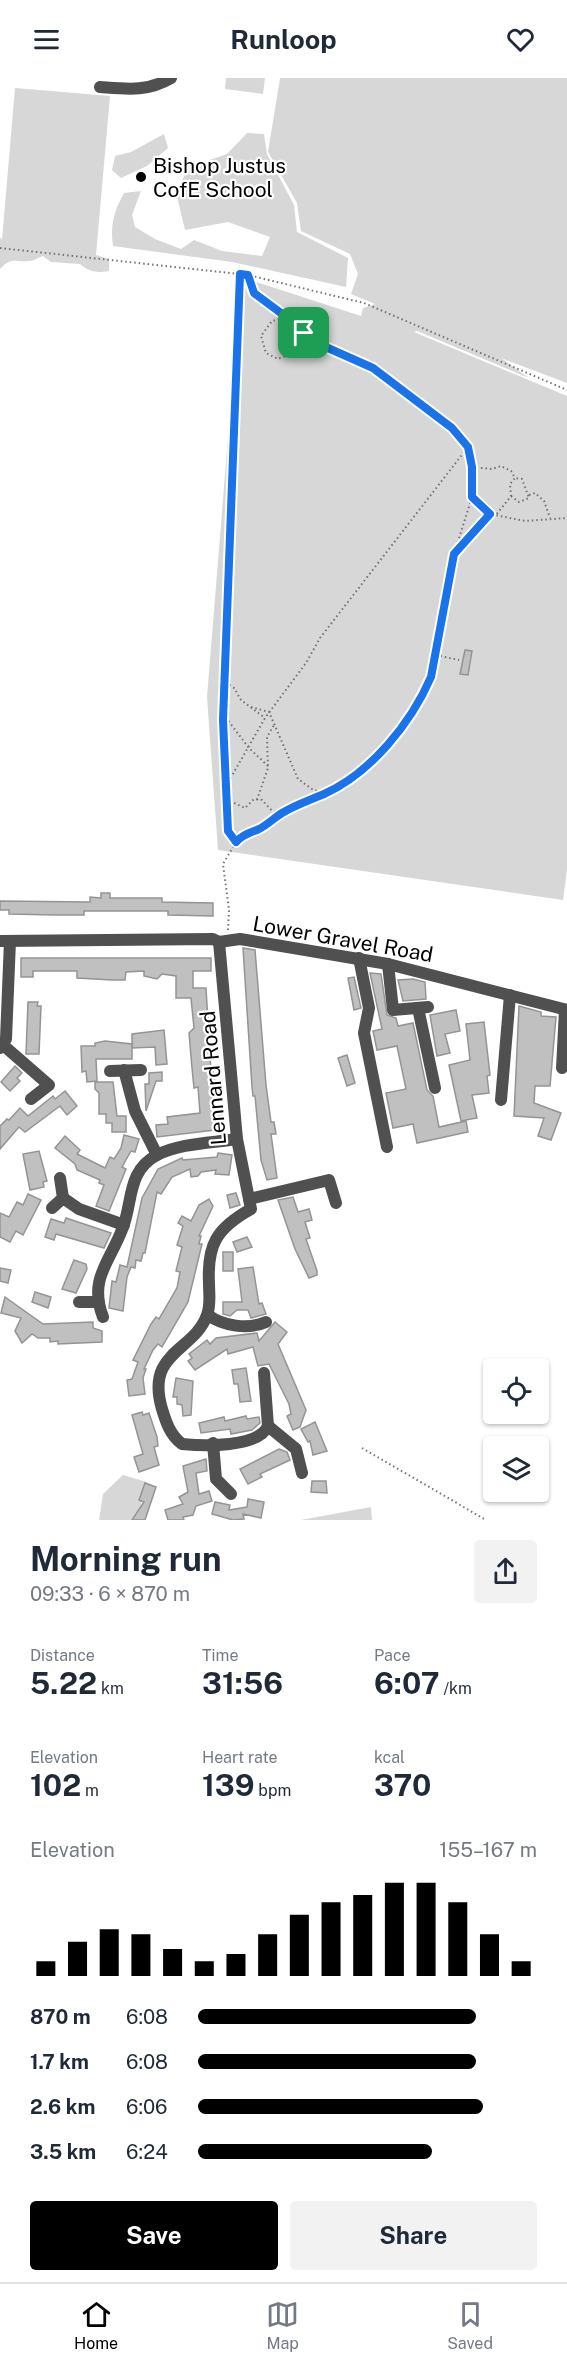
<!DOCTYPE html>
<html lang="en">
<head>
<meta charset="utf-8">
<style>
  body { margin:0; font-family:"Public Sans",sans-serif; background:#f2f2f3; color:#1f2937; height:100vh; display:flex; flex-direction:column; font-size:22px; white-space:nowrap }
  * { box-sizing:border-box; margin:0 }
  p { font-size:20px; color:#747a83 }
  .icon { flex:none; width:33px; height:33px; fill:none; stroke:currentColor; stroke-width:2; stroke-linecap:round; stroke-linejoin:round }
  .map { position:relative; height:1442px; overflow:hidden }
  .details { display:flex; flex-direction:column; background:#fff; flex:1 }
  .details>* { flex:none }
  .tools { position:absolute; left:483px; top:1280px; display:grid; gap:12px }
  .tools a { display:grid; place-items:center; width:66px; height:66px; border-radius:6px; background:#fff; box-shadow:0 2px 4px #0004; font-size:30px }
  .pin { position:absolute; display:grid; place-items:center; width:51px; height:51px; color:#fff; margin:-26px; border-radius:12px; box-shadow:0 3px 9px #0006 }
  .round { display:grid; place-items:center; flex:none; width:63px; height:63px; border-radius:6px; background:#f2f2f3 }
  .headline { display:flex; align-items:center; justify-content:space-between; height:102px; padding:0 30px }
  h1 { font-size:33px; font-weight:700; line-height:45px }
  .metrics { display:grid; grid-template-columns:repeat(3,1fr); gap:9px; height:102px; padding:6px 30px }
  .metrics div { display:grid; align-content:center }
  .metrics b { font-size:30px; font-weight:700 }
  .metrics small { font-size:16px; font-weight:400 }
  .metrics p { font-size:16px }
  .chart { height:168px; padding:12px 30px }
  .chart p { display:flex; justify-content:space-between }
  .chart svg { width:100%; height:108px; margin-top:6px; stroke:#000; stroke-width:6 }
  .button { display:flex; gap:12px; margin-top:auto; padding:12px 30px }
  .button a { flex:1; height:69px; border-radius:6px; background:#000; color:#fff; font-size:24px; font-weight:700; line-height:69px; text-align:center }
  .button a+a { background:#f2f2f3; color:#1f2937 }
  ul { padding:0 30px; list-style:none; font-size:20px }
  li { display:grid; grid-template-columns:96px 72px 1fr; align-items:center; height:45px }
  li i { height:15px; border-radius:8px; background:#000 }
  header { display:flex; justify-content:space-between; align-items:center; height:78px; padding:0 30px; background:#fff; font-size:27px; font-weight:700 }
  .dock { display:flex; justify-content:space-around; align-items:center; height:84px; border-top:2px solid #e0e1e3; background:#fff; font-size:16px; color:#747a83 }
  .dock a { display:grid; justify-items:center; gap:3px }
  .dock .on { color:#000 }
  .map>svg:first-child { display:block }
</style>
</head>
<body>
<header><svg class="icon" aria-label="menu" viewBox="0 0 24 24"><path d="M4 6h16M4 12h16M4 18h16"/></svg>Runloop<svg class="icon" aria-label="heart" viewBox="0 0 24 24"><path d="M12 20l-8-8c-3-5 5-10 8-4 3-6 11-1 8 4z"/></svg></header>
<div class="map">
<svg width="567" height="1442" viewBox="0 0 567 1442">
  <rect width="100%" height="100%" fill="#fff"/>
  <g fill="#d7d7d7">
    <polygon points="226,0 265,0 263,16 225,11"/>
    <polygon points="280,0 567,0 567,305 501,280 529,300 417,253 414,254 567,318 567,792 563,822 218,772 207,619 241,199 361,238 363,230 375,226 351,216 358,196 350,176 301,153 297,125 268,74"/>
    <path d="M15 10 110 18 96 177 109 181V193C97 195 89 194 80 186L51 184 43 178C39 179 37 181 34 182 17 187 14 176 0 191V159L2 162Z"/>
    <path d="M247 55 264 56 267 76 294 127 297 154 348 180 346 209 232 184 113 168C110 147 114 133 124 115L141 113 132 137 135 149 155 161 181 171 194 162 222 173 262 178 270 159 228 144 185 152 176 114 189 89 227 76Z"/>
    <polygon points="164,56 168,70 147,88 121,100 112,92 115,78 131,74"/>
    <polygon points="123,1397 147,1404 137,1442 99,1442 103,1416"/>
    <polygon points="371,1429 372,1442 301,1442"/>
  </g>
  <g fill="#c0c0c0" stroke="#949494" stroke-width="1.5">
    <polygon points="465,572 472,573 468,597 460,596"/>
    <polygon points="101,815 110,815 110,820 162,820 162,824 213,825 213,838 168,837 168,833 84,833 84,837 55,837 9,836 9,832 0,832 0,823 90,824 90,819 101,820"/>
    <polygon points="243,870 255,872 266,1007 271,1044 274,1044 276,1056 271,1056 277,1100 267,1102 261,1082 255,1018 253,1018 252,1009"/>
    <polygon points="21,880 211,880 211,893 193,893 193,910 206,910 211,993 213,993 214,1001 211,1001 212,1028 214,1037 222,1036 223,1051 157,1059 156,1047 168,1046 167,1039 200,1035 198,1009 194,1010 192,990 189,955 194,950 191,920 176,920 176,898 162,896 157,901 144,898 144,893 126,894 125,902 112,902 77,900 77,893 33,893 33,899 21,899"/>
    <polygon points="370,895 381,896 387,937 396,940 398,948 413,945 427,1012 433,1018 439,1049 466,1043 468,1054 417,1065 413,1046 393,1050 386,1015 406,1011 397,968 377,972 373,953 382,951"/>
    <polygon points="354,899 361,930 354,932 348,900"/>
    <polygon points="413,901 425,904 426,921 403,923 398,902"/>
    <polygon points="28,924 38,924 37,928 41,928 39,976 26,976"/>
    <polygon points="519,928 541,934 541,938 556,939 550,1008 535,1008 534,1025 561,1035 551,1062 538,1058 544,1040 514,1038"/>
    <polygon points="456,932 460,953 445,956 450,975 437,978 430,937"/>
    <polygon points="484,944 490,997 487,998 489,1015 472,1017 477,1040 461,1043 449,987 470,982 466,946"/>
    <polygon points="164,952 167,986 156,987 155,969 132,970 132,956"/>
    <polygon points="105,963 132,966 132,981 96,981 97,1003 87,1004 86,993 82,994 81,968 95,968 95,965"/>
    <polygon points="347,977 355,1005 347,1008 338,980"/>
    <polygon points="15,988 22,995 17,1000 20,1003 10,1013 1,1004"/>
    <polygon points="162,994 162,1003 156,1003 146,1033 145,1006 149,1006 149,995"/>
    <polygon points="95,1004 113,1004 117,1038 126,1038 126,1054 112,1054 112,1045 106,1045 106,1036 99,1036 99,1015 95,1011"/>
    <polygon points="65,1013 77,1028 67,1037 60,1028 25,1054 19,1049 0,1071 0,1048 7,1041 9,1042 20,1030 28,1038 53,1018 55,1021"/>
    <polygon points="124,1057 139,1061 135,1074 131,1073 122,1089 126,1091 109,1133 96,1128 104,1107 99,1105 100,1102 77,1092 75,1086 55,1070 65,1058 80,1072 77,1076 105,1090 110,1079 114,1081 121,1070"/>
    <polygon points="39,1073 47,1103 43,1104 44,1109 30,1112 23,1076"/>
    <polygon points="218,1075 232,1077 229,1097 215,1096 216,1092 201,1094 198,1098 191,1099 190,1091 172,1099 161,1116 157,1114 145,1175 143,1175 141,1183 136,1182 135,1190 131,1189 127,1199 123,1233 109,1230 112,1203 116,1204 120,1187 127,1189 142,1120 158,1091 182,1080 183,1082 217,1079"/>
    <polygon points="236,1115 240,1127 230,1130 227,1117"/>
    <polygon points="28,1116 41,1122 23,1157 16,1153 10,1164 0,1159 0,1135 9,1139 17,1124 23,1127"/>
    <polygon points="293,1119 298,1134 309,1131 312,1142 305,1144 310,1160 306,1161 317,1193 317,1197 309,1200 295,1171 278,1122"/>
    <polygon points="209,1121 213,1128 199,1158 201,1158 199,1166 202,1166 188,1224 162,1269 158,1266 153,1272 144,1291 146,1291 143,1300 145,1316 129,1318 127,1302 132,1301 138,1284 133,1282 151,1246 156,1239 159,1241 177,1210 180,1194 176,1193 182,1169 177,1167 183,1148 178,1145 182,1138 191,1143 199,1127"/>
    <polygon points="66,1140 111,1155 104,1170 56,1156 54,1162 45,1159 51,1141 64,1145"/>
    <polygon points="247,1159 252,1169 237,1174 233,1164"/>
    <rect x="223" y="1174" width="10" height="19"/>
    <polygon points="74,1182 86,1186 87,1191 76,1215 62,1211"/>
    <polygon points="253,1189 259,1226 262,1225 266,1236 251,1240 248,1232 237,1232 230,1238 223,1236 223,1224 242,1224 238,1191"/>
    <polygon points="0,1190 11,1192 8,1205 0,1203"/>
    <polygon points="35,1214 51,1219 48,1230 32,1224"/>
    <polygon points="5,1219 43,1246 93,1244 93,1250 102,1253 102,1264 58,1266 58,1263 50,1264 50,1260 38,1260 32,1256 22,1265 15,1253 21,1240 1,1235"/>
    <polygon points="275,1244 287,1254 278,1266 306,1332 300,1349 293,1352 287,1338 291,1336 289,1326 269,1286 258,1288 253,1269 228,1276 227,1271 195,1292 188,1283 192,1280 189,1276 207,1262 210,1266 216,1260 257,1255 259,1263"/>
    <polygon points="246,1290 251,1323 240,1324 238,1306 234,1306 232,1292"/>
    <polygon points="176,1300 193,1303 191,1337 183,1338 182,1327 177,1326 177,1319 173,1319"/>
    <polygon points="142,1334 143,1337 149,1335 157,1359 158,1368 154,1369 159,1387 139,1394 134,1379 143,1376 132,1337"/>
    <polygon points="246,1338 247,1341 259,1339 260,1345 252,1352 231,1356 230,1351 201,1355 199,1345 224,1339 225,1343"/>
    <polygon points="315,1344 327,1373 313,1377 310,1363 308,1364 301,1351"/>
    <polygon points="279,1371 287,1374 290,1382 260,1396 262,1399 248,1406 240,1391"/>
    <polygon points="206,1381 207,1393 196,1395 199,1416 209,1413 212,1423 196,1428 193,1437 183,1439 184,1442 168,1442 165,1432 183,1426 179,1419 188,1414 183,1388"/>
    <polygon points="312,1403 326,1403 327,1415 311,1414"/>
    <polygon points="145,1405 156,1409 145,1442 132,1442 144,1424 139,1422"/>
    <polygon points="248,1421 264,1424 261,1440 243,1436 244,1441 233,1442 212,1436 215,1424 230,1427 229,1432 247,1429"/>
  </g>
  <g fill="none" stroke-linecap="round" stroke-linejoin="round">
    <g stroke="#727272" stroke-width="2" stroke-dasharray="1.5 3" stroke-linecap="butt">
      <polyline points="0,170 248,197 364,225 567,312"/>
      <polyline points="248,197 254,215 287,240"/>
      <polygon points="283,240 288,241 304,255 295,274 278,281 266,275 261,258 272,243"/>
      <polyline points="304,255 310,262 373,290 452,350 468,369 472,389 472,419 490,436"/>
      <polyline points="472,389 492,391 501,388 511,393 515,400 510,406 511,418 496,437"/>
      <polyline points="529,417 535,415 544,423 550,440"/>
      <polyline points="511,418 519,424 529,420 522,401 515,400"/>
      <polyline points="455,473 472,419"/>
      <polyline points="436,577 459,582"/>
      <polyline points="226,604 234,610 241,622 265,640"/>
      <polyline points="251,629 269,634 298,701 312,711 325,716"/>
      <polyline points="223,636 249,670 268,688"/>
      <polyline points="226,708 265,640 306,585 320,560 468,369"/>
      <polyline points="226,721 245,730 254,721 262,722 276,737"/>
      <polyline points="257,722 268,690 267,659 274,647"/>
      <polyline points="235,764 228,753 223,642 240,196"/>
      <polyline points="228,852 229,832 223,786 236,764 241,758 260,750 284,734 327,715 345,703 364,690 397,652 424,615 431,599 454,476 490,436 525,443 567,440"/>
      <polyline points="362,1370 486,1442"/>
    </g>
    <g stroke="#505050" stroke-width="12">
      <path d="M100 9C127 11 147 14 171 0"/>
      <polyline points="0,863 213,861 219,864 240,861 388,886 567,932"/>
      <path d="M219 864 237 1061 251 1131C217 1150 207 1166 209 1205 209 1217 211 1227 207 1237 194 1274 145 1273 162 1331 166 1344 170 1357 182 1366 204 1368 258 1370 268 1348L296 1371 302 1395"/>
      <polyline points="359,880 369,930 364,955 387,1069"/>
      <polyline points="388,886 393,932 428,929"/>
      <polyline points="418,930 435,1010"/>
      <polyline points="3,967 49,1007 31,1021"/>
      <polyline points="0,970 6,961 10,863"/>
      <polyline points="562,990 565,932"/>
      <polyline points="124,992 135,1033 157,1077"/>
      <polyline points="110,993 141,992"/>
      <polyline points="501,1022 510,917"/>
      <polyline points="63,1120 79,1131 124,1147"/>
      <polyline points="249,1121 329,1102 336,1125"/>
      <polyline points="52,1130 63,1120 60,1100"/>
      <polyline points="79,1224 98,1224"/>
      <path d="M208 1237C223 1248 248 1252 266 1244"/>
      <path d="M103 1239C88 1200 111 1183 123 1149 133 1123 127 1093 157 1077 180 1065 212 1065 237 1061"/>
      <polyline points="264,1295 268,1348"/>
      <polyline points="213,1365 216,1401 231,1416"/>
    </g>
  </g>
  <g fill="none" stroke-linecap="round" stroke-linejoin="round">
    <g stroke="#fff" stroke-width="12">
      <path id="route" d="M240 196 248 197 254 215 293 244 310 262 373 290 452 350 468 369 472 389V419L490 436 454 476 431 599C411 645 371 695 324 716 310 722 295 727 282 735 274 740 267 747 259 751 250 755 243 756 236 764L228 753 223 642Z"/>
    </g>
    <use href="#route" stroke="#1a73e8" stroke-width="8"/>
  </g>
  <circle fill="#000" stroke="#fff" stroke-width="2" cx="141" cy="99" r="6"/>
  <g text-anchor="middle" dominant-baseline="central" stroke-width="4.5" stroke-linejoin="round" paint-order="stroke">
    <g font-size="21" fill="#000" stroke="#fff" text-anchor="start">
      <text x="153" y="87">Bishop Justus<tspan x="153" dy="24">CofE School</tspan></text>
    </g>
    <g font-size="21" fill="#000" stroke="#fff">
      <text transform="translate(343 861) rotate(10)">Lower Gravel Road</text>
      <text transform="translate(213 1000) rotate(-95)">Lennard Road</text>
    </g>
  </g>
</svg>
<div class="tools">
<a><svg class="icon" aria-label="locate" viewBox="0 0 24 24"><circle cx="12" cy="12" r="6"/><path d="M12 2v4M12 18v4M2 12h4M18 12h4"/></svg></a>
<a><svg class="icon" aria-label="layers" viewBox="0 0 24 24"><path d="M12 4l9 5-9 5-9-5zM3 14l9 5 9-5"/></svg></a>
</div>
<div class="pin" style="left:304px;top:255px;background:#1e9e55"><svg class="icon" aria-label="arrive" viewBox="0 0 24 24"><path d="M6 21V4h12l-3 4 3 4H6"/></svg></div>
</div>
<section class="details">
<div class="headline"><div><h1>Morning run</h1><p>09:33 · 6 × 870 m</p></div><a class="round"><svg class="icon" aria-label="share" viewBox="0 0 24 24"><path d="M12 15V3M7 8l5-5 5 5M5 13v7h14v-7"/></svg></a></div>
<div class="metrics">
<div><p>Distance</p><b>5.22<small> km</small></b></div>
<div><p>Time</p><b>31:56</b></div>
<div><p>Pace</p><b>6:07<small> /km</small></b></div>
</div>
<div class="metrics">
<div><p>Elevation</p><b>102<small> m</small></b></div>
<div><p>Heart rate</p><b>139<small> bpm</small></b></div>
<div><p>kcal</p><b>370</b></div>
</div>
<div class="chart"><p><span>Elevation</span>155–167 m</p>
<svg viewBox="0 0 160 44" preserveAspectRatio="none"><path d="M5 44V38M15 44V30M25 44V25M35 44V27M45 44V33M55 44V38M65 44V35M75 44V27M85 44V19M95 44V14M105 44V11M115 44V6M125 44V6M135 44V14M145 44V27M155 44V38"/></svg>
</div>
<ul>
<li><b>870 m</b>6:08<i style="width:82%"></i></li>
<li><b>1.7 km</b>6:08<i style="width:82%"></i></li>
<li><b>2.6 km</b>6:06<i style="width:84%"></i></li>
<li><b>3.5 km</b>6:24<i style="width:69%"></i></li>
</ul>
<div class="button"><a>Save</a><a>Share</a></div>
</section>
<nav class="dock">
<a class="on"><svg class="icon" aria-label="home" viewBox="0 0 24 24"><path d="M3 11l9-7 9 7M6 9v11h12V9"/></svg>Home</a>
<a><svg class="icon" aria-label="map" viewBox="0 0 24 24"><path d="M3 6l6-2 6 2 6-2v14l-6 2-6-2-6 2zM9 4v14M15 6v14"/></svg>Map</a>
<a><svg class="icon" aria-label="saved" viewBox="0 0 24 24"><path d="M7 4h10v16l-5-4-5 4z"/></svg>Saved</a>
</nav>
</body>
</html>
